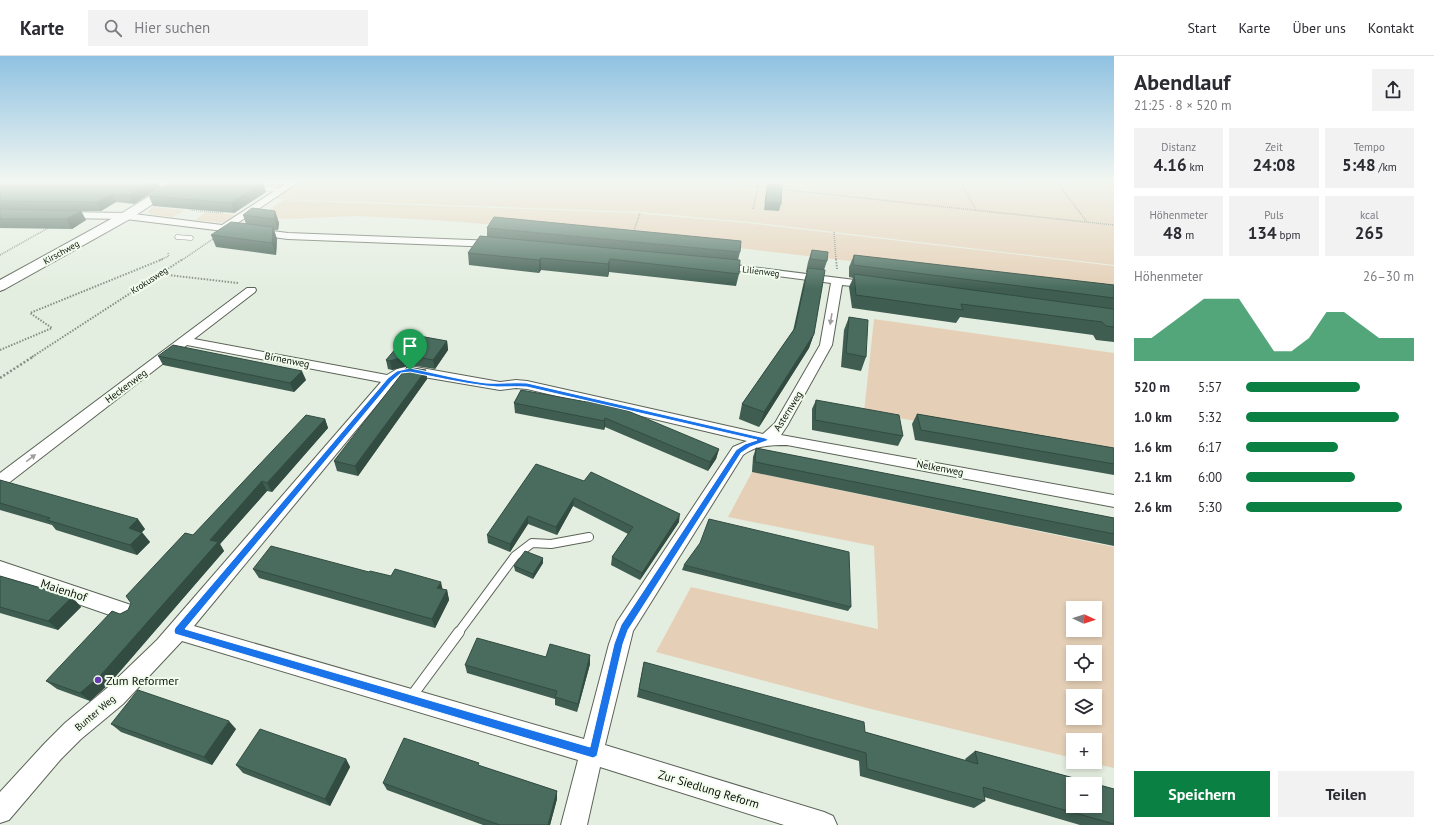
<!DOCTYPE html>
<html lang="de">
<head>
<meta charset="utf-8">
<style>
  body { margin:0; font-family:"PT Sans",sans-serif; background:#f2f2f3; color:#2b2b33; height:100vh; display:flex; flex-direction:column; font-size:15px; white-space:nowrap }
  * { box-sizing:border-box; margin:0 }
  p { font-size:13px; color:#7c7c81 }
  .icon { flex:none; width:22px; height:22px; fill:none; stroke:currentColor; stroke-width:2; stroke-linecap:round; stroke-linejoin:round }
  .map { position:relative; flex:1; overflow:hidden }
  .drawer { display:flex; flex-direction:column; background:#fff; width:320px }
  .drawer>* { flex:none }
  .needle { width:26px; rotate:94deg }
  .fabs { position:absolute; left:1066px; top:545px; display:grid; gap:8px }
  .fabs a { display:grid; place-items:center; width:36px; height:36px; border-radius:0px; background:#fff; box-shadow:0 2px 6px #0003; font-size:20px }
  .pin { position:absolute; display:grid; place-items:center; width:34px; height:34px; color:#fff; margin:-41px -17px; border-radius:50% 50% 50% 0; rotate:-45deg; box-shadow:0 0 4px #0007 }
  .pin .icon { rotate:45deg }
  .round { display:grid; place-items:center; flex:none; width:42px; height:42px; border-radius:0px; background:#f2f2f3 }
  .overview { display:flex; align-items:center; justify-content:space-between; height:68px; padding:0 20px }
  h1 { font-size:22px; font-weight:600; line-height:30px }
  .stats { display:grid; grid-template-columns:repeat(3,1fr); gap:6px; height:68px; padding:4px 20px }
  .stats div { display:grid; align-content:center; border-radius:0px; background:#f2f2f3; text-align:center }
  .stats b { font-size:17px; font-weight:600 }
  .stats small { font-size:11px; font-weight:400 }
  .stats p { font-size:11px }
  .chart { height:112px; padding:8px 20px }
  .chart p { display:flex; justify-content:space-between }
  .chart svg { width:100%; height:72px; margin-top:4px; fill:#0b8043; opacity:.7 }
  .action { display:flex; gap:8px; margin-top:auto; padding:8px 20px }
  .action a { flex:1; height:46px; border-radius:0px; background:#0b8043; color:#fff; font-size:16px; font-weight:600; line-height:46px; text-align:center }
  .action a+a { background:#f2f2f3; color:#2b2b33 }
  ul { padding:0 20px; list-style:none; font-size:13px }
  li { display:grid; grid-template-columns:64px 48px 1fr; align-items:center; height:30px }
  li i { height:10px; border-radius:5px; background:#0b8043 }
  header { display:flex; align-items:center; gap:24px; box-sizing:border-box; height:56px; padding:0 20px; background:#fff; border-bottom:1px solid #e1e1e2 }
  header strong { font-size:19px }
  nav { display:flex; gap:22px; margin-inline-start:auto; font-size:14px }
  .search { width:280px; height:36px; background:#f2f2f3; display:flex; align-items:center; gap:10px; box-sizing:border-box; padding:0 14px; border-radius:0px; color:#7c7c81; font-size:15px }
  main { display:flex; flex:1; min-height:0 }
  .map>svg:first-child { display:block }
</style>
</head>
<body>
<header>
<strong>Karte</strong>
<div class="search"><svg class="icon" aria-label="search" viewBox="0 0 24 24"><circle cx="10" cy="10" r="6"/><path d="M15 15l6 6"/></svg>Hier suchen</div>
<nav><a>Start</a><a>Karte</a><a>Über uns</a><a>Kontakt</a></nav>
</header>
<main>
<div class="map">
<svg width="1114" height="769" viewBox="0 0 1114 769">
  <rect width="100%" height="100%" fill="#e4eee0"/>
  <g fill="#e5d0b7" fill-rule="evenodd">
    <polygon points="302,125 1114,125 1114,209 749,166 641,156 274,143"/>
    <polygon points="283,144 633,157 748,167 1114,210 1114,236 637,180 434,164 357,160 285,163 260,160"/>
    <polygon points="152,151 185,154 173,161 150,158 148,155"/>
    <polygon points="206,156 237,159 224,167 195,164"/>
    <polygon points="874,263 1114,297 1114,400 864,356"/>
    <path d="M752 416 1114 491V712L1088 706H1095V684H1073V702L867 652 656 596 691 531 878 573 874 490 728 461ZM1073 552H1095V574H1073ZM1073 596H1095V618H1073ZM1073 640H1095V662H1073Z"/>
  </g>
  <g fill="none" stroke-linecap="round" stroke-linejoin="round">
    <g stroke="#5b6357" stroke-width="5">
      <g id="lane-far2">
        <polyline points="257,132 282,134"/>
        <polyline points="177,181 191,182"/>
      </g>
    </g>
    <g stroke="#5b6357" stroke-width="10">
      <polyline id="lane-far1" points="458,577 515,500 532,487 551,488 589,481"/>
    </g>
    <g stroke="#5b6357" stroke-width="12">
      <polyline id="lane" points="411,641 459,576"/>
    </g>
    <g stroke="#5b6357" stroke-width="2">
      <g id="street">
        <polygon points="290,125 300,125 233,170 288,177 496,185 501,188 496,191 288,183 126,163 63,162 59,159 63,156 126,157 222,169"/>
        <path d="M719 207 871 226 876 229 871 232 842 229 832 289 787 370 781 379 1114 439V451L787 389C772 389 756 389 743 399L633 575 605 689 824 756 833 760 837 769H784L600 711 587 769H561L578 704 182 585 123 648 81 683 61 703 9 764 0 767V736L45 687 65 667 107 632 157 584 381 326 187 289 6 429 0 431V417L247 232H255L256 234 255 236 194 283 387 319 397 313 410 310 500 326 516 324 527 325 763 378 775 367 820 289 831 227 715 212 714 210ZM406 318 500 334 516 332 527 333 747 385 733 391 617 566 609 588 584 683 194 570 395 327Z"/>
        <polygon points="0,505 134,550 137,556 134,562 127,565 0,521"/>
      </g>
    </g>
    <g stroke="#5b6357" stroke-width="2">
      <polygon id="secondary" points="174,125 188,125 130,163 5,233 0,235 0,224 122,157"/>
    </g>
    <g stroke="#868d83" stroke-width="1.5" stroke-dasharray="1 1" stroke-linecap="butt">
      <polyline points="701,125 770,132"/>
      <polyline points="767,125 768,131"/>
      <polyline points="960,125 976,154"/>
      <polyline points="1056,125 1087,166"/>
      <polyline points="778,133 1114,169"/>
      <polyline points="753,153 758,131"/>
      <polyline points="190,154 223,157"/>
      <polyline points="834,176 836,204"/>
      <polyline points="633,177 640,157"/>
      <polyline points="0,199 50,171"/>
      <polyline points="160,204 169,200 168,197"/>
      <polyline points="182,204 213,183"/>
    </g>
    <g stroke="#868d83" stroke-width="2" stroke-dasharray="1.5 1.5" stroke-linecap="butt">
      <polyline points="836,203 837,213"/>
      <polyline points="159,218 238,227"/>
      <polyline points="0,294 52,272 30,257 163,203"/>
      <polyline points="32,301 183,203"/>
    </g>
    <polyline stroke="#868d83" stroke-width="2.5" stroke-dasharray="2 2" stroke-linecap="butt" points="0,322 34,300"/>
    <use href="#lane-far2" stroke="#fff" stroke-width="4"/>
    <use href="#lane-far1" stroke="#fff" stroke-width="8"/>
    <use href="#lane" stroke="#fff" stroke-width="10"/>
    <use href="#street" fill="#fff" fill-rule="evenodd"/>
    <use href="#secondary" fill="#fff" fill-rule="evenodd"/>
  </g>
  <g fill="#3f5d51">
    <polygon points="0,125 162,125 159,127 161,131 134,148 116,146 101,155 81,155 86,164 72,173 0,172"/>
    <polygon points="254,126 266,136 234,157 153,150 149,140"/>
    <polygon points="768,128 781,148 779,155 764,154 766,136"/>
    <polygon points="275,155 279,167 278,174 274,174 277,183 276,199 216,191 211,179 246,168 243,159"/>
    <polygon points="487,172 740,196 738,204 739,218 736,230 609,216 608,221 541,214 539,217 469,209 468,197 487,181"/>
    <polygon points="812,194 827,205 824,214 814,278 809,292 759,371 739,363 742,348 793,275 804,225 807,216 806,216 808,206"/>
    <polygon points="854,199 1114,229 1114,286 1096,284 1093,279 960,261 956,267 852,252 849,231 853,222 849,221 849,211"/>
    <polygon points="849,261 866,301 861,315 841,311 844,274"/>
    <polygon points="447,285 448,294 435,313 410,309 392,314 388,313 386,304"/>
    <polygon points="158,300 306,324 294,336 163,309"/>
    <polygon points="426,314 427,323 358,420 337,415 334,405"/>
    <polygon points="521,334 719,393 716,403 708,415 605,371 604,374 515,357 514,347"/>
    <polygon points="816,344 903,380 898,390 812,374 812,353"/>
    <polygon points="917,358 1114,392 1114,419 915,384 912,368"/>
    <polygon points="325,363 328,372 272,436 267,435 220,488 224,495 109,628 90,645 57,633 46,625 120,558 128,554 193,479"/>
    <polygon points="756,392 1114,462 1114,490 752,416 753,401"/>
    <polygon points="0,424 145,473 142,476 150,486 137,499 56,474 52,469 0,454"/>
    <polygon points="584,425 679,466 640,524 611,509 612,501 628,478 573,450 557,479 528,468 510,496 488,487 487,479"/>
    <polygon points="543,507 533,523 515,515 514,510"/>
    <polygon points="684,509 851,551 848,555 682,514"/>
    <polygon points="253,513 369,516 447,534 449,544 435,572 259,522"/>
    <polygon points="0,520 72,541 81,551 58,574 0,557"/>
    <polygon points="590,599 590,608 577,656 555,649 555,643 467,617 465,609 546,601"/>
    <polygon points="644,606 865,676 966,705 965,703 975,695 1114,733 1114,769 1080,769 984,741 985,745 974,752 860,720 859,705 637,641"/>
    <polygon points="111,668 236,673 212,709 121,676"/>
    <polygon points="346,703 350,711 330,750 243,717 236,709"/>
    <polygon points="480,710 557,735 557,743 550,769 483,769 387,734 383,727"/>
  </g>
  <g fill="#334c42">
    <polygon points="150,125 162,125 159,127 161,131 134,148 129,139"/>
    <polygon points="263,127 266,136 234,157 231,147"/>
    <polygon points="112,138 116,146 101,155 97,146"/>
    <polygon points="81,155 86,164 72,173 66,163"/>
    <polygon points="275,155 279,167 278,174 274,163"/>
    <polygon points="273,171 277,183 276,199 272,187"/>
    <polygon points="541,202 541,214 539,217 539,204"/>
    <polygon points="610,203 609,216 608,221 608,208"/>
    <polygon points="814,278 809,292 759,371 764,356"/>
    <polygon points="447,285 448,294 435,313 433,304"/>
    <polygon points="408,299 410,309 392,314 390,305"/>
    <polygon points="426,314 427,323 358,420 355,410"/>
    <polygon points="302,315 306,324 294,336 290,327"/>
    <polygon points="605,362 605,371 604,374 604,365"/>
    <polygon points="325,363 328,372 272,436 267,427"/>
    <polygon points="719,393 716,403 708,415 710,406"/>
    <polygon points="262,425 267,435 220,488 224,495 109,628 90,645 80,637 210,484"/>
    <polygon points="574,442 573,450 557,479 556,471"/>
    <polygon points="680,458 679,466 640,524 642,517"/>
    <polygon points="528,460 528,468 510,496 510,488"/>
    <polygon points="138,463 145,473 136,482 129,472"/>
    <polygon points="142,477 150,486 137,499 130,489"/>
    <polygon points="543,502 543,507 533,523 533,518"/>
    <polygon points="441,526 443,535 437,532"/>
    <polygon points="447,534 449,544 435,572 432,563"/>
    <polygon points="72,541 81,551 58,574 48,565"/>
    <polygon points="590,599 590,608 577,656 578,648"/>
    <polygon points="229,665 236,673 212,709 204,701"/>
    <polygon points="346,703 350,711 330,750 325,743"/>
    <polygon points="557,735 557,743 550,769 548,769"/>
  </g>
  <g fill="#496c5e" stroke="#334c42" fill-rule="evenodd">
    <polygon points="0,125 153,125 129,139 112,138 97,146 0,145"/>
    <polygon points="172,125 252,125 263,127 231,147 149,140"/>
    <polygon points="768,128 782,129 781,148 765,146"/>
    <polygon points="252,152 275,155 274,163 243,159"/>
    <polygon points="0,153 81,155 66,163 0,163"/>
    <polygon points="494,161 741,185 740,196 487,172"/>
    <polygon points="231,166 273,171 272,187 211,179"/>
    <polygon points="480,180 740,204 739,218 610,203 608,208 541,202 539,204 468,197"/>
    <polygon points="812,194 828,196 827,205 810,203"/>
    <polygon points="854,199 1114,229 1114,242 853,209"/>
    <polygon points="808,212 825,214 814,278 764,356 742,348 795,272"/>
    <polygon points="854,218 1114,253 1114,271 1106,270 1102,266 961,248 963,254 856,239"/>
    <polygon points="849,261 868,264 866,301 846,297"/>
    <polygon points="408,278 447,285 433,304 408,299 390,305 386,304"/>
    <polygon points="173,289 302,315 290,327 158,300"/>
    <polygon points="407,311 426,314 355,410 334,405"/>
    <polygon points="521,334 587,346 588,345 628,355 719,393 710,406 605,362 604,365 514,347"/>
    <polygon points="816,344 899,359 903,380 815,364"/>
    <polygon points="917,358 1114,392 1114,408 921,374"/>
    <polygon points="306,359 325,363 267,427 262,425 210,484 218,486 100,620 80,637 46,625 112,555 120,558 128,554 131,547 126,540 185,477 193,479"/>
    <polygon points="756,392 1114,462 1114,478 755,406"/>
    <polygon points="536,408 584,425 591,416 680,458 642,517 612,501 633,471 574,442 556,471 528,460 510,488 487,479"/>
    <polygon points="0,424 138,463 129,472 142,477 130,489 47,464 50,462 0,447"/>
    <polygon points="709,463 849,496 851,551 684,509 700,487"/>
    <polygon points="271,490 369,516 370,515 391,520 395,513 441,526 437,532 447,534 432,563 253,513"/>
    <polygon points="525,495 543,502 533,518 514,510"/>
    <polygon points="0,520 72,541 48,565 0,551"/>
    <polygon points="477,582 546,601 550,588 590,599 578,648 555,641 557,635 465,609"/>
    <path d="M644 606 864 666 865 676 978 708 975 695 1114 733V768L983 731 985 745 867 713 866 697 639 633ZM1073 728H1095V750H1073Z"/>
    <polygon points="138,634 229,665 204,701 111,668"/>
    <polygon points="260,673 346,703 325,743 236,709"/>
    <polygon points="404,682 479,707 478,709 557,735 548,769 500,769 383,727"/>
  </g>
  <defs><path id="oneway-solid" d="M-6-.8H1V-3.2L6.5 0L1 3.2V.8H-6Z"/></defs>
  <g fill="#9ea09e">
    <use href="#oneway-solid" transform="translate(831 263) rotate(99)"/>
    <use href="#oneway-solid" transform="translate(31 402) rotate(-37)"/>
  </g>
  <linearGradient id="sky" x2="0" y2="1"><stop stop-color="#8fc2e2"/><stop offset="0.54" stop-color="#f3f7f1"/><stop offset="1" stop-color="#f3f7f1" stop-opacity="0"/></linearGradient>
  <rect width="1114" height="233" fill="url(#sky)"/>
  <path fill="#1a73e8" stroke="#fff" fill-rule="evenodd" d="M410 312C435 317 461 324 486 327 500 328 513 326 527 327L765 382 769 384 750 391 741 397 628 574 623 588 597 700 593 702 175 578 174 575 175 572 388 322 397 315ZM410 316C435 321 461 327 486 330 500 332 513 330 527 331L757 384 745 388 736 394 621 569 614 588 590 691 185 573 392 325 401 317Z"/>
  <circle fill="#6539b1" stroke="#f2fced" stroke-width="1.5" cx="98" cy="624" r="4"/>
  <g text-anchor="middle" dominant-baseline="central" stroke-width="4" stroke-linejoin="round" paint-order="stroke">
    <g font-size="9" fill="#0d110c" stroke="#f2fced">
      <text transform="translate(61 196) rotate(-29)">Kirschweg</text>
      <text transform="translate(761 215) rotate(7)">Lilienweg</text>
      <text transform="translate(149 224) rotate(-33)">Krokusweg</text>
    </g>
    <g font-size="10" fill="#0d110c" stroke="#f2fced">
      <text transform="translate(287 304) rotate(11)">Birnenweg</text>
      <text transform="translate(126 330) rotate(-37)">Heckenweg</text>
      <text transform="translate(788 355) rotate(-58)">Asternweg</text>
      <text transform="translate(940 412) rotate(11)">Nelkenweg</text>
      <text transform="translate(95 657) rotate(-40)">Bunter Weg</text>
    </g>
    <g font-size="12" fill="#0d110c" stroke="#f2fced">
      <text transform="translate(64 534) rotate(18)">Maienhof</text>
      <text transform="translate(709 733) rotate(17)">Zur Siedlung Reform</text>
    </g>
    <g font-size="12" fill="#0d110c" stroke="#f2fced" text-anchor="start">
      <text x="106" y="624">Zum Reformer</text>
    </g>
  </g>
</svg>
<div class="fabs">
<a><svg class="needle" viewBox="-14 -14 28 28"><path d="M0-13l5 13h-10z" fill="#e53935"/><path d="M0 13l5-13h-10z" fill="#7c7c81"/></svg></a>
<a><svg class="icon" aria-label="locate" viewBox="0 0 24 24"><circle cx="12" cy="12" r="6"/><path d="M12 2v4M12 18v4M2 12h4M18 12h4"/></svg></a>
<a><svg class="icon" aria-label="layers" viewBox="0 0 24 24"><path d="M12 4l9 5-9 5-9-5zM3 14l9 5 9-5"/></svg></a>
<a>+</a>
<a>−</a>
</div>
<div class="pin" style="left:410px;top:314px;background:#1e9e55"><svg class="icon" aria-label="arrive" viewBox="0 0 24 24"><path d="M6 21V4h12l-3 4 3 4H6"/></svg></div>
</div>
<section class="drawer">
<div class="overview"><div><h1>Abendlauf</h1><p>21:25 · 8 × 520 m</p></div><a class="round"><svg class="icon" aria-label="share" viewBox="0 0 24 24"><path d="M12 15V3M7 8l5-5 5 5M5 13v7h14v-7"/></svg></a></div>
<div class="stats">
<div><p>Distanz</p><b>4.16<small> km</small></b></div>
<div><p>Zeit</p><b>24:08</b></div>
<div><p>Tempo</p><b>5:48<small> /km</small></b></div>
</div>
<div class="stats">
<div><p>Höhenmeter</p><b>48<small> m</small></b></div>
<div><p>Puls</p><b>134<small> bpm</small></b></div>
<div><p>kcal</p><b>265</b></div>
</div>
<div class="chart"><p><span>Höhenmeter</span>26–30 m</p>
<svg viewBox="0 0 160 44" preserveAspectRatio="none"><path d="M0 44V30L10 30L20 22L30 14L40 6L50 6L60 6L70 22L80 38L90 38L100 30L110 14L120 14L130 22L140 30L150 30L160 30V44z"/></svg>
</div>
<ul>
<li><b>520 m</b>5:57<i style="width:68%"></i></li>
<li><b>1.0 km</b>5:32<i style="width:91%"></i></li>
<li><b>1.6 km</b>6:17<i style="width:55%"></i></li>
<li><b>2.1 km</b>6:00<i style="width:65%"></i></li>
<li><b>2.6 km</b>5:30<i style="width:93%"></i></li>
</ul>
<div class="action"><a>Speichern</a><a>Teilen</a></div>
</section>
</main>
</body>
</html>
